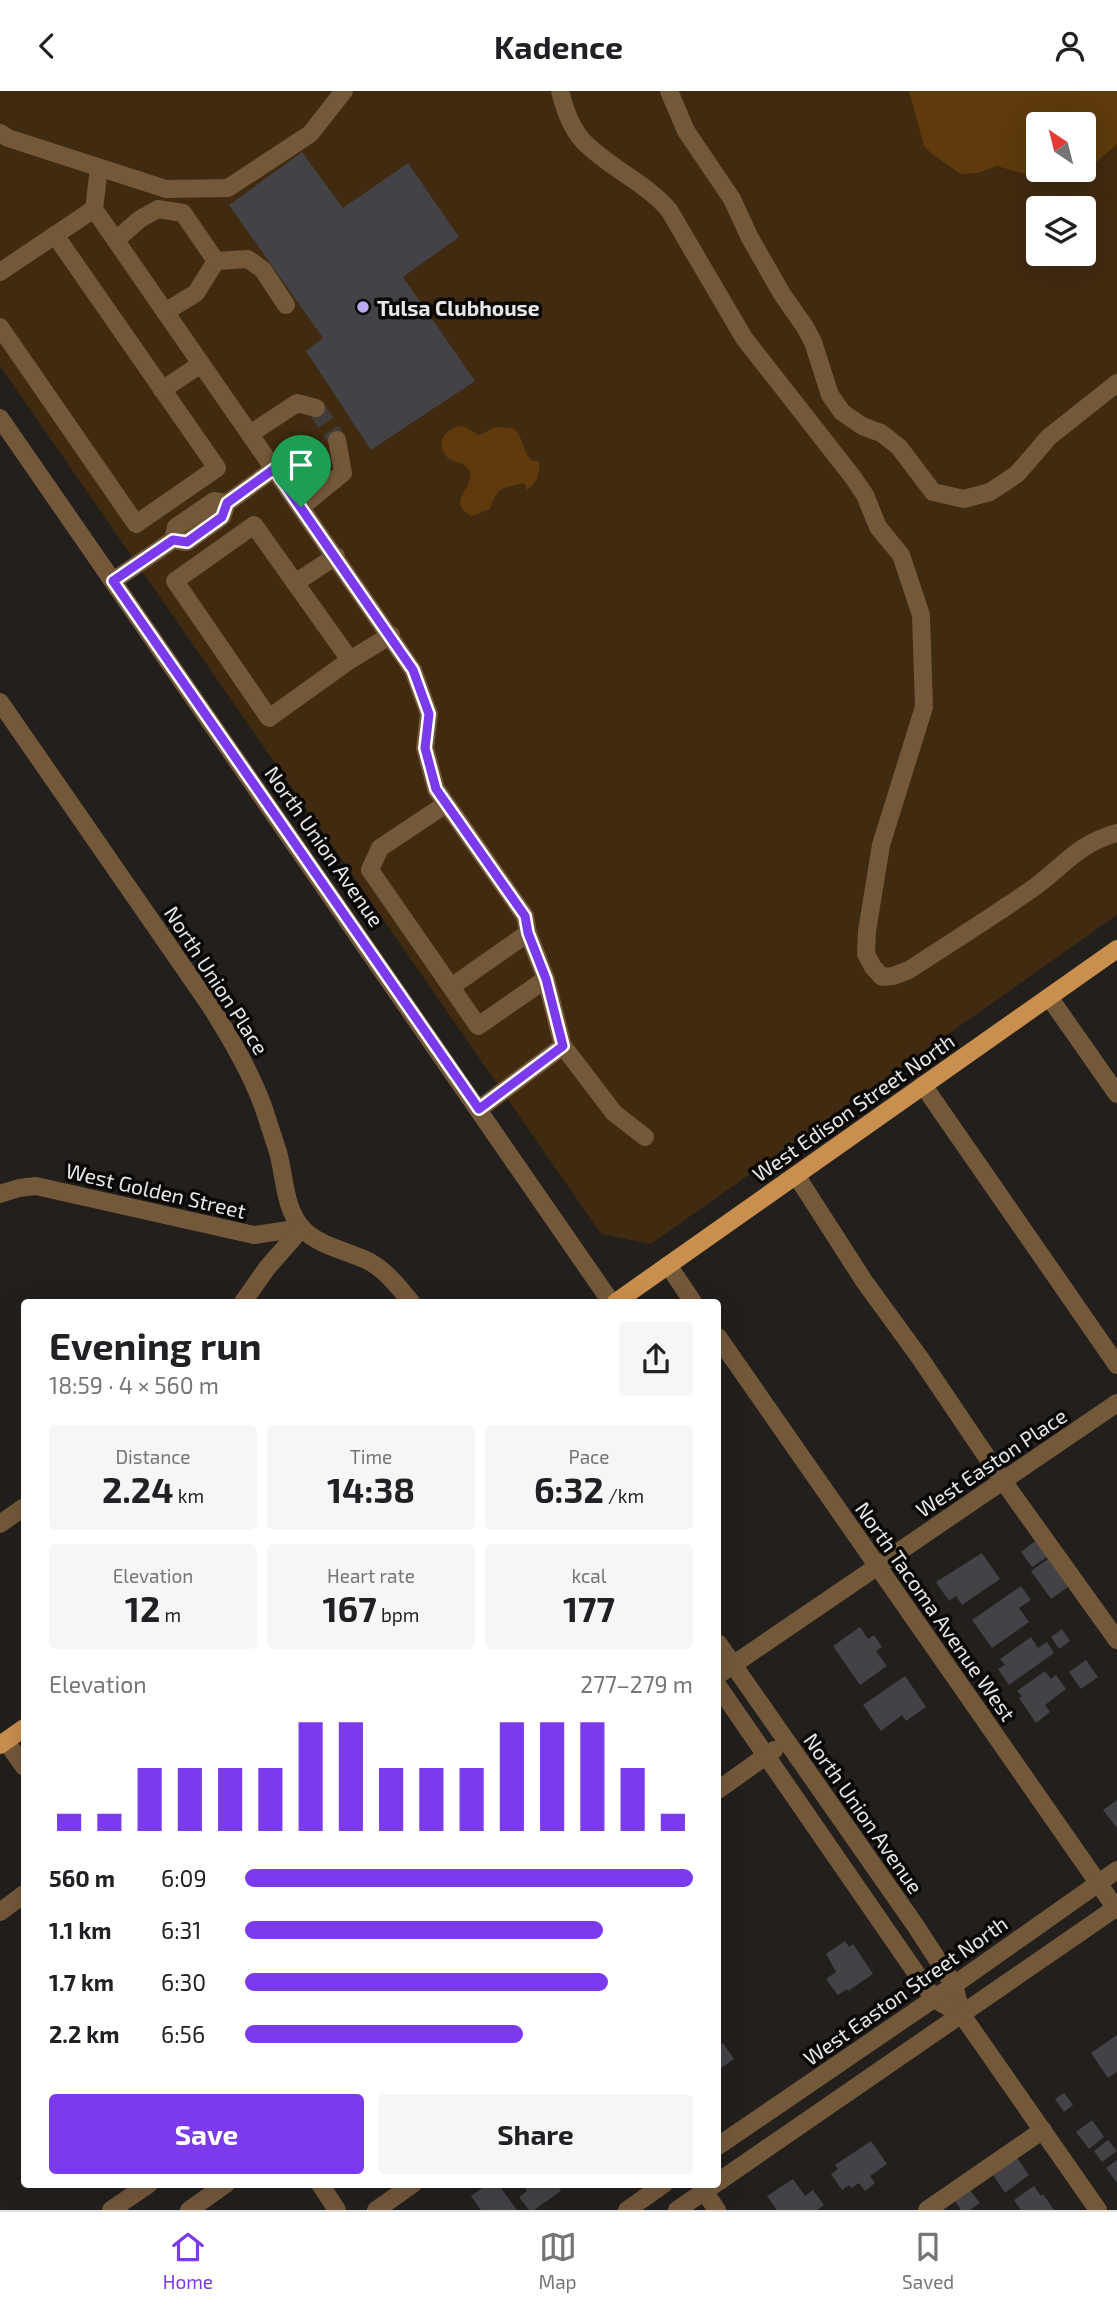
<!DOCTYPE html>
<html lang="en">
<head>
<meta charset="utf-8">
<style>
  body { margin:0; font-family:"Exo 2",sans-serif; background:#f6f6f6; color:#202124; height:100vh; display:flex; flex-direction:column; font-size:26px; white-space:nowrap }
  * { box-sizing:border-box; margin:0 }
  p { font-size:23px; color:#757577 }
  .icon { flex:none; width:38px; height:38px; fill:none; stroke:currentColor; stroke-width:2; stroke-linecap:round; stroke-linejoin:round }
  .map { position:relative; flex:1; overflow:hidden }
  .side { position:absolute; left:21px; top:1208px; width:700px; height:889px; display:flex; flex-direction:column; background:#fff; border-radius:7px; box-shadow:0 7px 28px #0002 }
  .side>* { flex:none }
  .needle { width:46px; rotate:325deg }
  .tools { position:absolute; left:1026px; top:21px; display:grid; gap:14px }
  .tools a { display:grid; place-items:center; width:70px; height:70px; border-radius:7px; background:#fff; box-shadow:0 7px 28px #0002; font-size:35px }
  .pin { position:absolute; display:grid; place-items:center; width:60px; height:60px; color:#fff; margin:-72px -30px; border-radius:50% 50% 50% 0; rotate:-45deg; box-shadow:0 0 7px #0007 }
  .pin .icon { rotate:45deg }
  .round { display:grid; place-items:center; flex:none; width:74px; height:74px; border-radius:7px; background:#f6f6f6 }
  .overview { display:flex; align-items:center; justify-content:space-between; height:119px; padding:0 28px }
  h1 { font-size:38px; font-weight:700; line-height:52px }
  .metrics { display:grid; grid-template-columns:repeat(3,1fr); gap:10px; height:119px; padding:7px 28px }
  .metrics div { display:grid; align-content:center; border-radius:7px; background:#f6f6f6; text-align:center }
  .metrics b { font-size:35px; font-weight:700 }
  .metrics small { font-size:19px; font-weight:400 }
  .metrics p { font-size:19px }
  .chart { height:196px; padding:14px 28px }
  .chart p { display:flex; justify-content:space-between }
  .chart svg { width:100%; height:126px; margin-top:7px; stroke:#7c3aed; stroke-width:6 }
  .button { display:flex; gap:14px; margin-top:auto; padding:14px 28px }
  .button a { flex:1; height:80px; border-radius:7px; background:#7c3aed; color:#fff; font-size:28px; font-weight:700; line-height:80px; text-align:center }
  .button a+a { background:#f6f6f6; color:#202124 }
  ul { padding:0 28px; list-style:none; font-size:23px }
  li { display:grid; grid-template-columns:112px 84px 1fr; align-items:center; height:52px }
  li i { height:18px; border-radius:9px; background:#7c3aed }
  header { display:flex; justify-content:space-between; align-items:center; height:91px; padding:0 28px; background:#fff; font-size:32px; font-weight:700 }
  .tab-bar { display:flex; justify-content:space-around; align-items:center; height:98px; border-top:2px solid #e0e0e0; background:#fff; font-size:19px; color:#757577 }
  .tab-bar a { display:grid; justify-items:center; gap:4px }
  .tab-bar .active { color:#7c3aed }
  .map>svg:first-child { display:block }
</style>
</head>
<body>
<header><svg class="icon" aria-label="back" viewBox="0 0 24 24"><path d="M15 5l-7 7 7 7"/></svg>Kadence<svg class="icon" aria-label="person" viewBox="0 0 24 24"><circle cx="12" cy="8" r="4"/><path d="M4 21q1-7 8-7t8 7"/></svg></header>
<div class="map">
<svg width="1117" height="2119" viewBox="0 0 1117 2119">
  <rect width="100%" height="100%" fill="#221f1d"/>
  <path fill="#402a10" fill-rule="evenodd" d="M0 0H1117V824L651 1153 601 1143 0 275ZM1038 33H1083V79H1038ZM1038 117H1083V163H1038Z"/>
  <g fill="#5e3a0c" fill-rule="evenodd">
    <path d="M909 0H1117V53L1085 81 1070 89H1045L997 75 978 82 961 83 932 63 924 55ZM1038 33H1083V79H1038Z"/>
    <path d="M463 335 479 344 496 336 513 337C524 346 522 360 532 370H539C540 383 538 391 527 399L524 392C501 398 499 394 490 418L472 425C445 412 473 398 470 383 468 369 453 374 446 365 434 349 448 336 463 335Z"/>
  </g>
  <g fill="#434246">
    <polygon points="302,61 343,117 408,72 459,146 403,186 475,290 371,359 306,260 323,247 229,114"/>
    <polygon points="1035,1450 1047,1466 1032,1476 1021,1461"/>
    <polygon points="982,1462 1000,1488 962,1514 956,1505 949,1510 936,1491"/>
    <polygon points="1048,1468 1068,1496 1051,1508 1031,1480"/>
    <polygon points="1021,1495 1031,1509 1019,1517 1029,1531 992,1557 972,1529"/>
    <polygon points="860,1536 868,1548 874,1544 882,1556 876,1560 887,1575 860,1594 833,1555"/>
    <polygon points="1062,1538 1070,1550 1059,1558 1051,1546"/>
    <polygon points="1031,1546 1038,1557 1047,1551 1054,1562 1009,1594 998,1578 1005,1574 1000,1568"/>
    <polygon points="1086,1569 1098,1586 1081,1598 1069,1581"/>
    <polygon points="1045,1580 1051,1588 1056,1584 1066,1598 1045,1614 1050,1621 1036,1632 1019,1607 1022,1605 1017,1600"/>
    <polygon points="905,1585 926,1616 906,1630 902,1624 881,1640 863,1614"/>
    <polygon points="1117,1709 1117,1737 1103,1719"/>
    <polygon points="845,1850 849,1856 853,1853 873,1883 848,1900 847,1898 838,1904 826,1888 836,1881 826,1863"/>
    <polygon points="1117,1944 1117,1981 1108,1987 1091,1962"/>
    <polygon points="723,1952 734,1968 718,1979 718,1956"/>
    <polygon points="1064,2002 1073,2014 1064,2021 1055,2008"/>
    <polygon points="1092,2029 1104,2046 1089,2058 1076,2041"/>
    <polygon points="1108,2049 1117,2060 1102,2071 1094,2060"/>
    <polygon points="871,2050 887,2073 870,2085 875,2092 865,2100 859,2092 851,2097 849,2094 842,2099 831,2083 838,2078 835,2074"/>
    <polygon points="1017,2067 1029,2084 1005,2102 993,2084"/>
    <polygon points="1117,2069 1117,2092 1106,2077"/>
    <polygon points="793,2088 805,2105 813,2099 824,2114 817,2119 777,2119 767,2105"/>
    <polygon points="488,2093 498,2093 517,2119 481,2119 471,2105"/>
    <polygon points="522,2093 556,2093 561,2100 534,2119 529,2119 519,2106 527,2100"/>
    <polygon points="1034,2095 1041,2105 1043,2103 1054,2119 1021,2119 1014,2109"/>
    <polygon points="970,2099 980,2112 970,2119 961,2119 955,2110"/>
  </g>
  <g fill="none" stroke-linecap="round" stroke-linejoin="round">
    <polyline stroke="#403d3b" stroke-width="18" stroke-dasharray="18 9" stroke-linecap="butt" points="316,317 337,349"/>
    <g stroke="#74583a" stroke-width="18">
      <path d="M560 0C564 16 572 38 583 50 609 77 645 91 669 119L744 247 852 385 865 404 878 436 901 464 921 524 924 616 881 754 867 840 866 863 873 876 882 886 893 885 909 879C950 852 992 826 1032 798 1064 775 1077 753 1117 742"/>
      <polyline points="669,0 686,40 732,108 750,147 782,203 805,236 813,251 830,304 842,321 862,335 881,342 899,356 933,401 964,408 990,401 1017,383 1049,346 1117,292"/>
      <polyline points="0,42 8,47 166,98 228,97 310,43 344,0"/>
      <polyline points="99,77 94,118 413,579 429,623 425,657 436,698 525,825 528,842 546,888 563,955 479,1018"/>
      <polyline points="116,149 140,128 158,118 183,122 216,170 196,202 165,221"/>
      <polyline points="216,170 248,168 263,179 286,214"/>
      <polyline points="0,181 94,118"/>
      <polyline points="0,236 136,433 217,377 55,144"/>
      <polyline points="162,299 201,273"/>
      <polyline points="0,327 611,1211"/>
      <polyline points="250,343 297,312 316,317"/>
      <polyline points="227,412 274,378"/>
      <polyline points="301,416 343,382 337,349"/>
      <polyline points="113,490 173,449 176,436 214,410 227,412 222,426 187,451 173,449"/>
      <polyline points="295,492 336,465"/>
      <polyline points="350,569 254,434 175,490 269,627 350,569 391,544"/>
      <path d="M0 611 211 916C231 948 250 980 263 1015 268 1030 273 1046 278 1061 285 1086 284 1117 302 1137 317 1154 344 1159 364 1168 383 1176 398 1195 411 1211"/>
      <polyline points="446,713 380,757 370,779 451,896"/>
      <polyline points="528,842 451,896 478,935 546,888"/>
      <polyline points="1049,906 1117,1003"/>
      <polyline points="563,955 614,1022 645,1046"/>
      <polyline points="923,994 1117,1274"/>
      <polyline points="796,1084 864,1190 920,1267 1003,1390 1117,1549"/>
      <polyline points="0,1103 19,1097 36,1095 254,1144 302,1137"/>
      <polyline points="668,1174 693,1211"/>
      <polyline points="243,1211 267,1177 302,1137"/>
      <polyline points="718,1246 1117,1819"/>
      <polyline points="0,1433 24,1416"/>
      <polyline points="718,1552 915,1834 954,1894 962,1924 1098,2119"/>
      <polyline points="718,1584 1117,1312"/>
      <polyline points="718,1595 934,1908 962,1924"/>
      <polyline points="6,1650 24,1676"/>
      <polyline points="718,1699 774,1659"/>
      <polyline points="0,1821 24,1803"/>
      <polyline points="718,2055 954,1894 1117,1779"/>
      <polyline points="718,2091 1117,1816"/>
      <polyline points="320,2093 337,2119"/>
      <polyline points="704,2100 717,2119"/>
      <polyline points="111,2119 149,2093"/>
      <polyline points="189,2119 226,2093"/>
      <polyline points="376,2119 413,2093"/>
      <polyline points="627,2119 664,2093"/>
      <polyline points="677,2119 715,2093"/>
      <polyline points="927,2119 1043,2039"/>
    </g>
    <g stroke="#c98f4e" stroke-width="18">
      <polyline points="616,1211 1117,858"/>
      <polyline points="0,1654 24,1637"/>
    </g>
  </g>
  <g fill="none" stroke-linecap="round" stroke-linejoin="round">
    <g stroke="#fff" stroke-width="14">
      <polygon id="route" points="274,378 413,579 429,623 425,657 436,698 525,825 528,842 546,888 563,955 479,1018 113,490 173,449 187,451 222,426 227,412"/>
    </g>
    <use href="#route" stroke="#7c3aed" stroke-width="9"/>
  </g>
  <circle fill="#bbaaf6" stroke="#0a0908" stroke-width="2.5" cx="363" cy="216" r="7"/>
  <g text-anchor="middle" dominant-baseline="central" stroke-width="7" stroke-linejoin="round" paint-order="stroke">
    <g font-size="21" font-weight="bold" fill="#e9e7e5" stroke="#0a0908" text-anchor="start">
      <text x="377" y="216">Tulsa Clubhouse</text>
    </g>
    <g font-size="21" fill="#e9e7e5" stroke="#0a0908">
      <text transform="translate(325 755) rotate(55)">North Union Avenue</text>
      <text transform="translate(217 889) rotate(57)">North Union Place</text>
      <text transform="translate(853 1016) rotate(-35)">West Edison Street North</text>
      <text transform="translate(156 1099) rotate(13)">West Golden Street</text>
      <text transform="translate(991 1371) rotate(-34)">West Easton Place</text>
      <text transform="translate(936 1520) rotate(55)">North Tacoma Avenue West</text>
      <text transform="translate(864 1722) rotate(55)">North Union Avenue</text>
      <text transform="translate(905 1899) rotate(-35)">West Easton Street North</text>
    </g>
  </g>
</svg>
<div class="tools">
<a><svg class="needle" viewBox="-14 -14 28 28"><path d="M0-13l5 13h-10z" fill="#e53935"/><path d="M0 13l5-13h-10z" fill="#757577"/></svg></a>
<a><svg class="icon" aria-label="layers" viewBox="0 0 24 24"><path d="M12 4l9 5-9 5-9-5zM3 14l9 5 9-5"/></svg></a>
</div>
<div class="pin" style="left:301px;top:416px;background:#1e9e55"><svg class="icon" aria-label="arrive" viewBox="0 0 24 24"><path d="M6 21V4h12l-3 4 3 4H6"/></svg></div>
<section class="side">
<div class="overview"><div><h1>Evening run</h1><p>18:59 · 4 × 560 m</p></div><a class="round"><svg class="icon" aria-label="share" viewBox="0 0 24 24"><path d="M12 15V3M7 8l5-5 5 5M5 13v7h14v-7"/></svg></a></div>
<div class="metrics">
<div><p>Distance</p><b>2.24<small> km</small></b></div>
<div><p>Time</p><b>14:38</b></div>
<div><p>Pace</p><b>6:32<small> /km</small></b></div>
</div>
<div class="metrics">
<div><p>Elevation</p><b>12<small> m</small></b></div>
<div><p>Heart rate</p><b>167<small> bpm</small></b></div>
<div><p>kcal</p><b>177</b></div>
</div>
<div class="chart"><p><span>Elevation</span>277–279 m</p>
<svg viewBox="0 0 160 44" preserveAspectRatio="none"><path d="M5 44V38M15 44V38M25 44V22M35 44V22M45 44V22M55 44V22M65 44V6M75 44V6M85 44V22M95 44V22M105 44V22M115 44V6M125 44V6M135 44V6M145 44V22M155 44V38"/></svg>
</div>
<ul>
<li><b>560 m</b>6:09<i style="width:100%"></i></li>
<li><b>1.1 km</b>6:31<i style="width:80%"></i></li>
<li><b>1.7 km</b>6:30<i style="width:81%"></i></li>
<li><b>2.2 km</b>6:56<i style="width:62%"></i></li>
</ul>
<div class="button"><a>Save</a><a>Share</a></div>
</section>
</div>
<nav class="tab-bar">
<a class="active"><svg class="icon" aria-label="home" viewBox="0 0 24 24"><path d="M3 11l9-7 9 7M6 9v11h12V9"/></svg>Home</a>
<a><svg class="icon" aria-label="map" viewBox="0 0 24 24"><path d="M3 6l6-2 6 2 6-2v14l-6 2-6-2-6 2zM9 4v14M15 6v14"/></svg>Map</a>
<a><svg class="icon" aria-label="saved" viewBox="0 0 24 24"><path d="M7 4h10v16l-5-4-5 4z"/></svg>Saved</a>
</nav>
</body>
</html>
